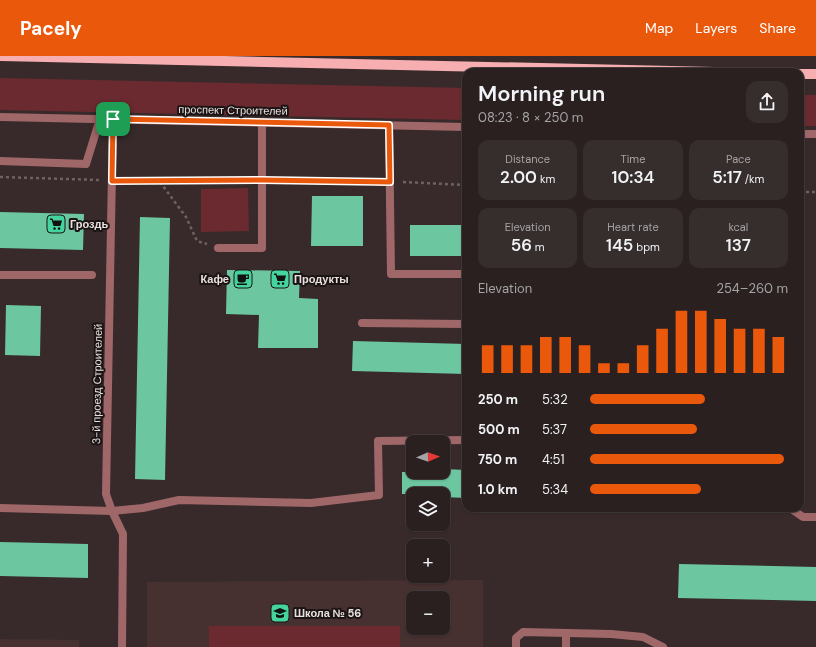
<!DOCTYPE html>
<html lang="en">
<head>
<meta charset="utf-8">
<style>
  body { margin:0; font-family:"DM Sans",sans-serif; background:#362d2d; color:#f1f3f6; height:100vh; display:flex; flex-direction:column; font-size:15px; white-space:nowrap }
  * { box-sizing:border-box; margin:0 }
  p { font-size:13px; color:#a5a3a5 }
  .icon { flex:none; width:22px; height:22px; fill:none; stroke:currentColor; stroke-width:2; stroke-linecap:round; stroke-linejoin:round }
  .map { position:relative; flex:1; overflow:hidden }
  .sheet { position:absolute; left:462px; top:12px; width:342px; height:444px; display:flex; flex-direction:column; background:#2a2020; border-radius:12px; box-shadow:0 1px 3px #0004,0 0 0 1px #463e3e }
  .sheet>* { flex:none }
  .needle { width:26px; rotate:88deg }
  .tools { position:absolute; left:406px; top:379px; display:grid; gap:8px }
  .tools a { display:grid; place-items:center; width:44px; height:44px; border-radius:8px; background:#2a2020; box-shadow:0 1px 3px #0004,0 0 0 1px #463e3e; font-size:20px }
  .pin { position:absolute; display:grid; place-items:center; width:34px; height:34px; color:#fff; margin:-17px; border-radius:8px; box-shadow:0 2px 6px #0006 }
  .round { display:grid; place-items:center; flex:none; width:42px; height:42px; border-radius:12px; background:#362d2d }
  .overview { display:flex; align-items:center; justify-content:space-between; height:68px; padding:0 16px }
  h1 { font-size:22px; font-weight:600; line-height:30px }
  .stats { display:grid; grid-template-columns:repeat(3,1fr); gap:6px; height:68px; padding:4px 16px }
  .stats div { display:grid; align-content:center; border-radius:10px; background:#362d2d; text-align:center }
  .stats b { font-size:17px; font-weight:600 }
  .stats small { font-size:11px; font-weight:400 }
  .stats p { font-size:11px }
  .chart { height:112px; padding:8px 16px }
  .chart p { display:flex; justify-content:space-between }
  .chart svg { width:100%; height:72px; margin-top:4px; stroke:#ea580c; stroke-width:6 }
  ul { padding:0 16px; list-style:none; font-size:13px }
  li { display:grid; grid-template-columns:64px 48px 1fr; align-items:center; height:30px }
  li i { height:10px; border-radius:5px; background:#ea580c }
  header { display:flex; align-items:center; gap:24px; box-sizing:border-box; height:56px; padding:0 20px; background:#ea580c; color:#fff }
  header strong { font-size:19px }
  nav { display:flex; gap:22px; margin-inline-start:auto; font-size:14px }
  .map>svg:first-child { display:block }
</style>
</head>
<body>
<header>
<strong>Pacely</strong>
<nav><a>Map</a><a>Layers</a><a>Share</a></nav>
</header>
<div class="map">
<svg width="816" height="591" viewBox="0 0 816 591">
  <rect width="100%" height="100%" fill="#382a2a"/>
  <g fill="#463030" fill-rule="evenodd">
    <path d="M483 524V591H147V526ZM413 542H443V572H413Z"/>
    <polygon points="0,583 79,584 79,591 0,591"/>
  </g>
  <g fill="#6b2a30">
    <polygon points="0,22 466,32 466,64 0,54"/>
    <rect x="800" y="39" width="16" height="31"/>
    <polygon points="248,132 249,175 201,176 201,133"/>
    <rect x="209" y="570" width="191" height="21"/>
  </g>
  <g fill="#6cc69f">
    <polygon points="312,140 363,140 363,190 311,190"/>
    <polygon points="0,156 84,158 83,194 0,192"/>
    <polygon points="140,161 170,162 165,424 135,423"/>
    <rect x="410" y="169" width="56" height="31"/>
    <polygon points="227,214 300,215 299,242 318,243 318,292 258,292 259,259 226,258"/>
    <polygon points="6,249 41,250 40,300 5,299"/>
    <polygon points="353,285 466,288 466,318 352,315"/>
    <polygon points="443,413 466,414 466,442 443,441 443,438 402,438 402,416 443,416"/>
    <polygon points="0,486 88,488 88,522 0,520"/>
    <polygon points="679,508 816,511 816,545 678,542"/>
  </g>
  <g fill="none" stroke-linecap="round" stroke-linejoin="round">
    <g stroke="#6e6161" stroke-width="2.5" stroke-dasharray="3 3" stroke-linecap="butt">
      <polyline points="0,121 100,124"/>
      <polyline points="275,124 378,126"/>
      <polyline points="125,125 250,124"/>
      <polyline points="160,126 186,161 197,185 207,188"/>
      <polyline points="403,126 466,129"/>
      <polyline points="800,136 816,136"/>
    </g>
    <g stroke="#a06769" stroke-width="8">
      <polyline points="389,69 391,218 466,218"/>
      <polyline points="0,105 86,108 100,63"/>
      <polyline points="218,192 262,192 262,66"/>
      <polyline points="0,219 92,219"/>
      <polyline points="362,267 466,268"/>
      <polyline points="0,452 112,455 143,452 179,444 311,447 379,439 378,385 466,384"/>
      <polyline points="790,452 803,461 816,461"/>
      <polyline points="566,577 566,591"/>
      <polyline points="516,591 516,582 523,576 611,578 643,581 663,591"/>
    </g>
    <g stroke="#a06769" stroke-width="8">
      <polyline points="0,61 466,71"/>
      <polyline points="113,63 106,438 112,455 123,478 122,591"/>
      <polyline points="800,78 816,78"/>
    </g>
    <g stroke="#f6aeb0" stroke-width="10">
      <polyline points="1,0 715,16"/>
      <polyline points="800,18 816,18"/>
    </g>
  </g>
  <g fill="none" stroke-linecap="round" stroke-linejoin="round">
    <g stroke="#fff" stroke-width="8">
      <polygon id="route" points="113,63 389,69 390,126 262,124 112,125"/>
    </g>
    <use href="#route" stroke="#ea580c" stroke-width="5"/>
  </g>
  <defs>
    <g id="supermarket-square" transform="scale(1)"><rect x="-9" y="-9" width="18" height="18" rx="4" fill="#46d49e" stroke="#1b1414"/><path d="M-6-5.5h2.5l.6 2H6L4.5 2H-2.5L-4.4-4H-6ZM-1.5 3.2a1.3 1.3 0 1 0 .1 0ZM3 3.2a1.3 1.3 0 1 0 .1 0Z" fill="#111"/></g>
    <g id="cafe-square" transform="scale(1)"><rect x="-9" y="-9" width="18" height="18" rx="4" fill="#46d49e" stroke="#1b1414"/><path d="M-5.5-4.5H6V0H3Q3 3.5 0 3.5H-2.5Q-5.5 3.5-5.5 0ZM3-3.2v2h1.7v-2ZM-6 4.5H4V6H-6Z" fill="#111"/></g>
    <g id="school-square" transform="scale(1)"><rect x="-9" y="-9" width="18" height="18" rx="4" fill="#46d49e" stroke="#1b1414"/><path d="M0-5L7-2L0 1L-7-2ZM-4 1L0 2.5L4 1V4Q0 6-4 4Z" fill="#111"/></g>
  </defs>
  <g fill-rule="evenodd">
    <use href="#supermarket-square" x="56" y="168"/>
    <use href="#cafe-square" x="243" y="223"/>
    <use href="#supermarket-square" x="280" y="223"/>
    <use href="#school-square" x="280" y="557"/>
  </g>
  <g text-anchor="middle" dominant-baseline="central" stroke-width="4" stroke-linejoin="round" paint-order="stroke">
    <g font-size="11" fill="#eae0e0" stroke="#1b1414">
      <text transform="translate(233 54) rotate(1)">проспект Строителей</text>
      <text transform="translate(97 328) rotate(-89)">3-й проезд Строителей</text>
    </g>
    <g font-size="11" font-weight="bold" fill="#eae0e0" stroke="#1b1414" text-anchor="start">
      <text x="70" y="168">Гроздь</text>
      <text x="229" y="223" text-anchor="end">Кафе</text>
      <text x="294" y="223">Продукты</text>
      <text x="294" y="557">Школа № 56</text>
    </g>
  </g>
</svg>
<div class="tools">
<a><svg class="needle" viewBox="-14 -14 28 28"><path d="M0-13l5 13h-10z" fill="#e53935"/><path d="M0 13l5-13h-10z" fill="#a5a3a5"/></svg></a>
<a><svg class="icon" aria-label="layers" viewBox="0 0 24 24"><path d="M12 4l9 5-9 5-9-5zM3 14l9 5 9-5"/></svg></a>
<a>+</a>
<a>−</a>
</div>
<div class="pin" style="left:113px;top:63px;background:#1e9e55"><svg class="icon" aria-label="arrive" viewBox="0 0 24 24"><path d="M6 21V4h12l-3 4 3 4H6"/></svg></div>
<section class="sheet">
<div class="overview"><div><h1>Morning run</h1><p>08:23 · 8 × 250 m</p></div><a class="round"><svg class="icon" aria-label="share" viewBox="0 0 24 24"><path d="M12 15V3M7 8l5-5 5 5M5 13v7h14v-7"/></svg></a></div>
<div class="stats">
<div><p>Distance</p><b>2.00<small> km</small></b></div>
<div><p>Time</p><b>10:34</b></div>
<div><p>Pace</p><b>5:17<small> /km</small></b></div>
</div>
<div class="stats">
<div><p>Elevation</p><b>56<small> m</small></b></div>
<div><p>Heart rate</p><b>145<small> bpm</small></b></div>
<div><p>kcal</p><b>137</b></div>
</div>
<div class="chart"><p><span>Elevation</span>254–260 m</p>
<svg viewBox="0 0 160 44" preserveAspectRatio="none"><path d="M5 44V27M15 44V27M25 44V27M35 44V22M45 44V22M55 44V27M65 44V38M75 44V38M85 44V27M95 44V17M105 44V6M115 44V6M125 44V11M135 44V17M145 44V17M155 44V22"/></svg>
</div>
<ul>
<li><b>250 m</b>5:32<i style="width:58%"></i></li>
<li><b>500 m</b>5:37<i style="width:54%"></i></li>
<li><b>750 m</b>4:51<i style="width:98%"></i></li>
<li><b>1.0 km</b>5:34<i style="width:56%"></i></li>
</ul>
</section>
</div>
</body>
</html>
